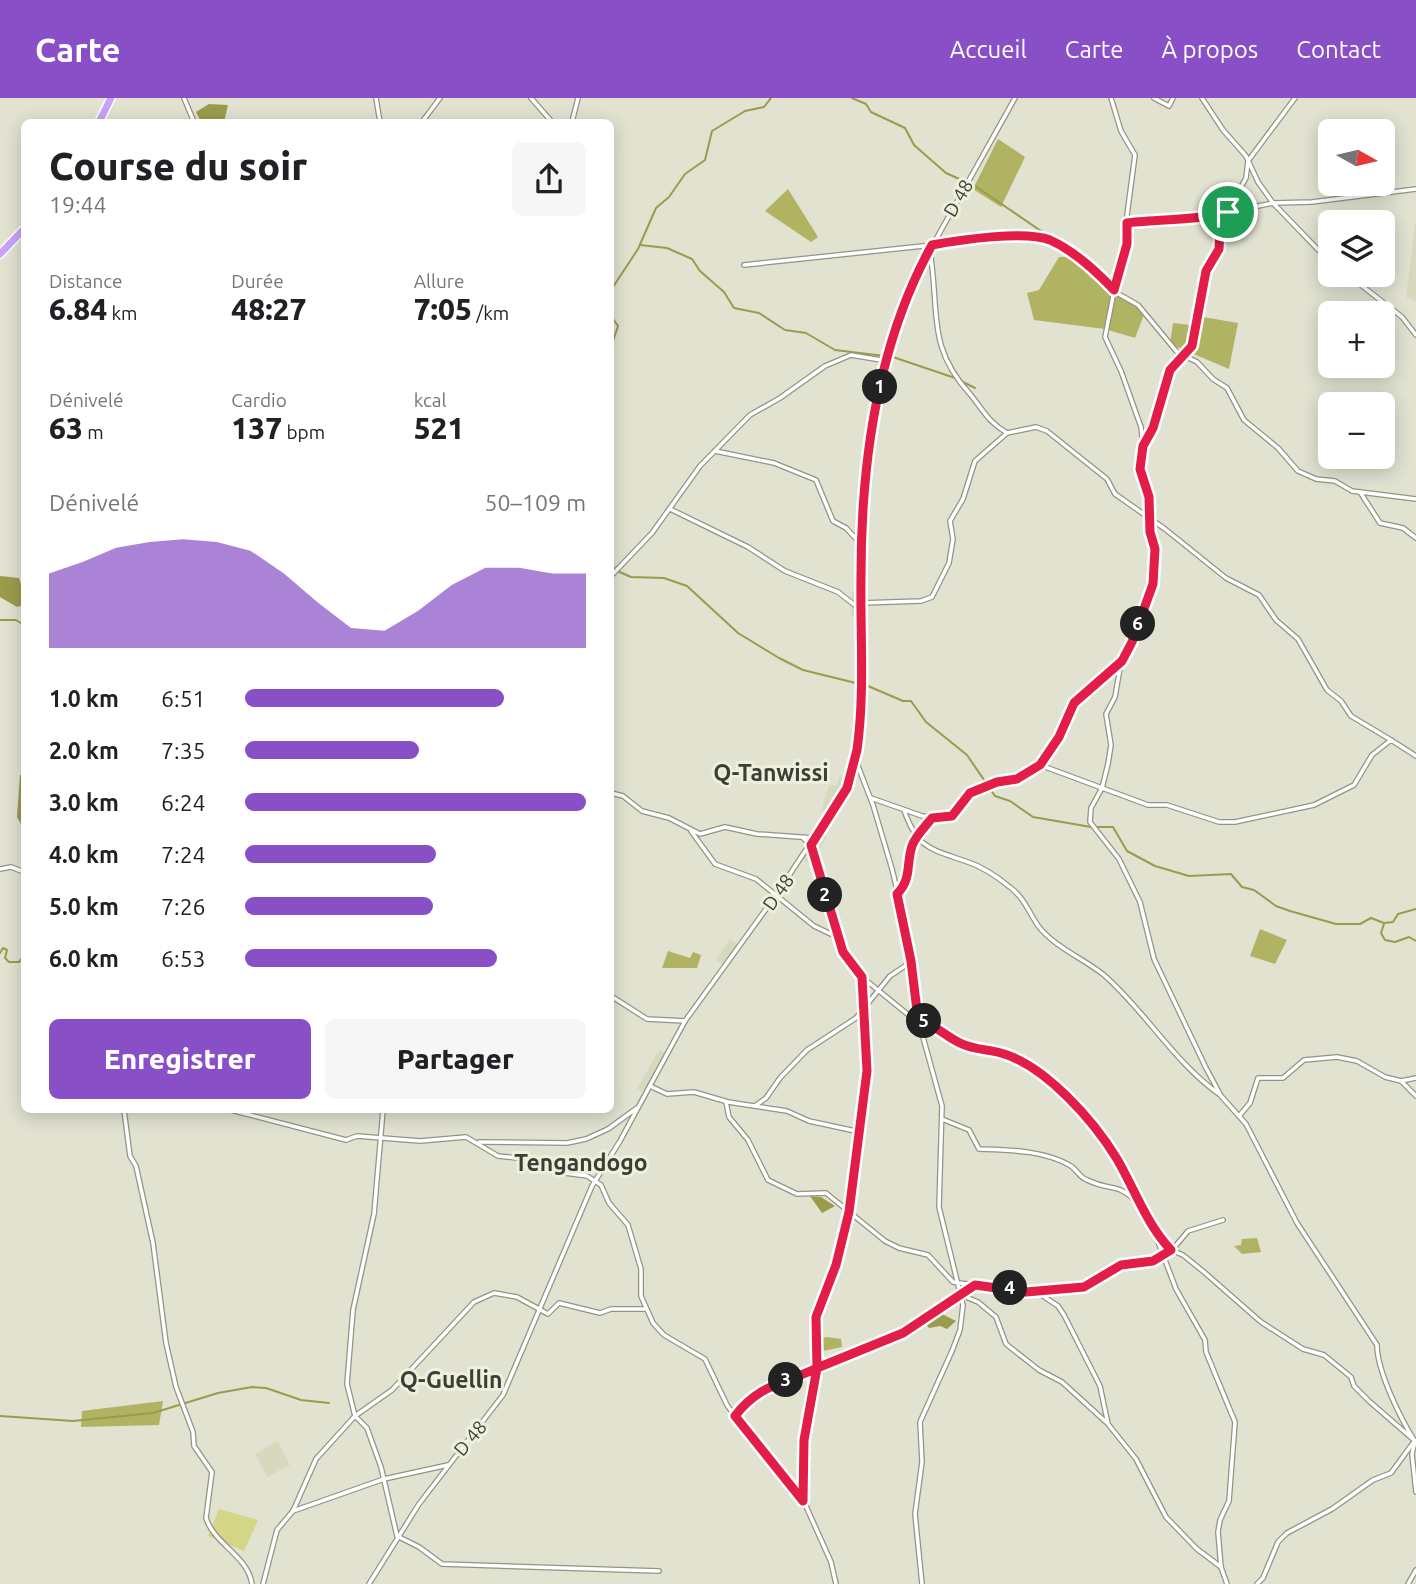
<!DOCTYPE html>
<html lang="fr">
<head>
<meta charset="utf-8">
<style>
  body { margin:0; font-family:Ubuntu,sans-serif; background:#f6f6f6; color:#202124; height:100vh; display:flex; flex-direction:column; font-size:26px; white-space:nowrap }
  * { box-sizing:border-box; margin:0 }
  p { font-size:23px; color:#757577 }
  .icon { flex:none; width:38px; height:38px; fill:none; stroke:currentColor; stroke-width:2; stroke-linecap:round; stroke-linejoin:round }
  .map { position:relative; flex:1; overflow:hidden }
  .drawer { position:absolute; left:21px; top:21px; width:593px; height:994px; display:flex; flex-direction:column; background:#fff; border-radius:10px; box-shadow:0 4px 18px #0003 }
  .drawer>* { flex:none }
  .needle { width:46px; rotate:98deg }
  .buttons { position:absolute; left:1318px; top:21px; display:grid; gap:14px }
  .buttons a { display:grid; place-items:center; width:77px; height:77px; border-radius:10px; background:#fff; box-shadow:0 4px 18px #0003; font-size:35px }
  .pin { position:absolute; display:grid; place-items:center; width:60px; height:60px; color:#fff; margin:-30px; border:4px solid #fff; border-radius:50%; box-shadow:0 2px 7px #0007 }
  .km { position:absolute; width:35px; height:35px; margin:-18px; border-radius:50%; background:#222; color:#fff; font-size:19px; line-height:35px; text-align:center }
  .round { display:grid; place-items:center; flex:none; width:74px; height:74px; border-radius:10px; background:#f6f6f6 }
  .head { display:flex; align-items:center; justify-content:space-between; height:119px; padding:0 28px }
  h1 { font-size:38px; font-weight:800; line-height:52px }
  .stats { display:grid; grid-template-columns:repeat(3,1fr); gap:10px; height:119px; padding:7px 28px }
  .stats div { display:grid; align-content:center }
  .stats b { font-size:30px; font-weight:800 }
  .stats small { font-size:19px; font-weight:400 }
  .stats p { font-size:19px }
  .chart { height:196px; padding:14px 28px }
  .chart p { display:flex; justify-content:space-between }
  .chart svg { width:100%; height:126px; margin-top:7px; fill:#884fc6; opacity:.7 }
  .cta { display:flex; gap:14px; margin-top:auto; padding:14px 28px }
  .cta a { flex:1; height:80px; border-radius:10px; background:#884fc6; color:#fff; font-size:28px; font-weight:800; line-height:80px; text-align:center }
  .cta a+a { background:#f6f6f6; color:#202124 }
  ul { padding:0 28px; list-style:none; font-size:23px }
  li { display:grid; grid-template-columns:112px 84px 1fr; align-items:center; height:52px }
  li i { height:18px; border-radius:9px; background:#884fc6 }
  header { display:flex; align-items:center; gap:42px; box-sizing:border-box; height:98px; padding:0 35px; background:#884fc6; color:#fff }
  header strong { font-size:33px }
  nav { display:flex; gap:38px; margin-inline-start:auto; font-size:24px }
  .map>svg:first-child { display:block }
</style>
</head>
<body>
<header>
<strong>Carte</strong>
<nav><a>Accueil</a><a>Carte</a><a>À propos</a><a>Contact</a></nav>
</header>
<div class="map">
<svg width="1416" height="1486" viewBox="0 0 1416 1486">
  <rect width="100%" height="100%" fill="#e1e2d0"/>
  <g fill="#d7d9bf">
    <polygon points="1415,126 1416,126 1416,203 1406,199"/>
    <polygon points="852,493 868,496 868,504 861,505 861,518 851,518"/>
    <polygon points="840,677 850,680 847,690 824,727 820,725 824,702 829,687 837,688"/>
    <polygon points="820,733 827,738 811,767 801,761"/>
    <polygon points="730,841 739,847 724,868 716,862"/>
    <polygon points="659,952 667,956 646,995 637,991"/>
    <polygon points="278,1343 290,1367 267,1379 255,1356"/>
  </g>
  <polygon fill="#d3d685" points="219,1411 258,1422 244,1453 208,1438"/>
  <g fill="#b0b362">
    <polygon points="998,41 1025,59 1001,109 973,91"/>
    <polygon points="788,91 818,139 811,144 765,113"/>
    <path d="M1076 158C1101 174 1120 197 1145 214L1135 240 1105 231 1034 222 1027 195 1039 192 1059 159Z"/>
    <polygon points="1203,219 1238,225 1229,271 1170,246 1173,225 1200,228"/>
    <polygon points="1260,831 1287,842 1275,866 1250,858"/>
    <polygon points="668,853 690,860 693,854 701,857 697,870 662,870"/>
    <polygon points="1257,1140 1261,1154 1242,1156 1234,1148 1241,1147 1242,1141"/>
    <polygon points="827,1239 841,1241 842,1249 823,1253 822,1240"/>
    <polygon points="163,1303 159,1327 81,1329 82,1313"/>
  </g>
  <g fill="#9a9c4c">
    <polygon points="209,6 228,7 224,24 201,24 196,14"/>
    <polygon points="0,478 19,480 23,493 21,508 17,509 0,499"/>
    <polygon points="20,677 22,677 24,732 17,719"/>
    <polygon points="810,1098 821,1099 835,1108 822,1115"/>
    <polygon points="942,1216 956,1223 947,1231 940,1228 929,1230 925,1225"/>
  </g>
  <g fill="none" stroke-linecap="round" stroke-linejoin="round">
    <g stroke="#9a9c4c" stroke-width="2">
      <polyline points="852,0 866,6 871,14 905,30 914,47 946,75 975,88 1063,148"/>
      <polyline points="640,147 667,150 692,161 700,173 724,194 734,210 759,215 785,232 806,235 835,252 893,259 955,280"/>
      <polyline points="611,192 638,151 656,110 669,99 685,76 705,62 712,33 745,13 764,9 771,0"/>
      <polyline points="611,218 618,228 611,249"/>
      <polyline points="963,284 975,290"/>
      <polyline points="611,464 615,472 631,479 664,480 687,488 738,535 779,560 803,572 868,588 903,603 911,603 926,624 967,657 995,698 1010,703 1033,719 1091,729"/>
      <polyline points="0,522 16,522 24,527"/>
      <polyline points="1096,729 1113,729 1127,753 1155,768 1189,778 1231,776 1242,789 1254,792 1276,808 1290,813 1336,826 1360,826 1371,820 1384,825 1393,824 1398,816 1416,811"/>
      <polyline points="1384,826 1381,835 1385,842 1395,844 1409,839 1416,843"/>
      <polyline points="0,855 3,850 7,852 5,860 9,864 19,864 24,858"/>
      <polyline points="0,1318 73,1323 153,1315 218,1295 252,1289 266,1290 301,1302 329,1305"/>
    </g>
    <g stroke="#939483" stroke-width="6">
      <g id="minor">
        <polyline points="184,0 194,24"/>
        <polyline points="376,0 380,24"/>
        <polyline points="531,0 552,24"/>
        <polyline points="1111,0 1121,33 1135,57 1127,117 1127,146 1119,168 1105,239 1121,273 1141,329 1143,346"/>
        <polyline points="1154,0 1169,8 1173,0"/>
        <polyline points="1202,0 1223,32 1246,58 1258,84 1273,105 1330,164"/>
        <path d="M1295 0 1248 63 1246 80 1232 105 1220 132 1219 151 1206 173 1192 248 1170 272 1153 330 1143 348 1140 371 1149 399 1150 434 1155 451 1153 486 1120 570 1115 599 1106 616 1111 647 1108 666 1102 690 1091 710 1090 724 1119 761 1140 804 1154 861 1206 970 1221 998 1246 1026 1297 1125 1377 1247C1377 1273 1401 1322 1416 1345"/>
        <polyline points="422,24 440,0"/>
        <polyline points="572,24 578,0"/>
        <polyline points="1127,125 1197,118 1217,119 1228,114 1273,105 1312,104 1416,91"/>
        <path d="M930 154C940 213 926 248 970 296 983 312 988 324 1007 335L1036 329 1047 333 1107 381 1115 396 1165 431 1226 480 1259 497 1276 522 1298 541 1327 592 1341 603 1351 618 1391 642"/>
        <polyline points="744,167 1017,138 1054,144 1090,167 1117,195 1138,207 1177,254 1197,264 1213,281 1227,290 1244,322 1278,350 1298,373 1316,381 1335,383 1352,393 1416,401"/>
        <polyline points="1348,177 1402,219 1416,237"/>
        <polyline points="715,353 774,365 816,382 833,423 846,430 861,446"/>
        <polyline points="1360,394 1380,425 1403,430 1416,440"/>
        <polyline points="670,411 748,449 785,473 838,494 861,512"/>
        <polyline points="611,478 652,435 700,368 750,317 780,300 825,268 851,257 887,263"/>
        <polyline points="861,505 921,503 932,499 949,465 953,441 950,423 963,401 975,363 1007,335"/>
        <polyline points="856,663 873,707 892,771 904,821 918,921 942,1008 939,1109 963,1207 960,1232 952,1253 920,1324 922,1364 915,1416 922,1486"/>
        <polyline points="1040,667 1059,639 1074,605 1122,563"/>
        <polyline points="611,695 623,698 642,713 669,720 700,736 725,729 757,736 813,740"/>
        <polyline points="871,700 922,718 946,720 952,718 970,695 997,684 1017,681 1040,667 1148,707 1167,707 1219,724 1235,724 1314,707 1354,687 1372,657 1391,642 1416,658"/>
        <path d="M904 712C917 750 930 751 965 763 981 768 999 780 1011 790 1025 801 1029 815 1039 829 1055 849 1084 861 1104 877 1145 913 1175 965 1219 996"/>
        <polyline points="691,733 715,766 756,781 814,828 837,839"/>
        <polyline points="804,741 811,747 817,763 843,854 862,879 911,919 929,924 960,945 979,953 1002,955 1036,972 1098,1030 1124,1073 1149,1120 1176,1191 1205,1242 1206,1254 1235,1324 1229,1403 1220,1422 1218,1434 1221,1469"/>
        <polyline points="0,771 11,769 24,774"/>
        <path d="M897 795C912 781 906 766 912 748 916 737 925 728 932 720"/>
        <polyline points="611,898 647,921 685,923"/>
        <polyline points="1401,983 1416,980"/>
        <polyline points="650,988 667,996 694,994 728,1004 787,1013 809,1023 860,1034"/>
        <polyline points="726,1004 729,1019 748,1042 768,1082 797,1096 826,1095 885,1143 899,1150 928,1157 953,1184 959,1185 1026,1193 1084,1189 1120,1167 1153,1163 1173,1151 1188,1133 1223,1122"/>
        <polyline points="755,1008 766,1000 780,980 807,952 856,920 890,878 911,864"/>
        <path d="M124 1012 130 1058 136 1068 153 1145 166 1245 176 1289 193 1334 194 1348 212 1374 206 1420C214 1446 248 1458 252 1486"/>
        <polyline points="231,1012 346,1042 357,1038 420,1043 466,1039 498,1058 518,1060 536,1071 587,1078 601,1087 609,1105 628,1127 641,1171 641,1198 653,1225 664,1237 705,1261 727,1307 745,1332 787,1380 805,1406 831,1464 836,1486"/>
        <polyline points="383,1012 374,1116 353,1212 347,1286 355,1318 367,1330 381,1369 397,1438 419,1449 442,1466 659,1473"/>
        <polyline points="1239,1018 1250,1005 1258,980 1283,980 1304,962 1337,959 1357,963 1385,979 1401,983 1416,998"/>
        <path d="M942 1021 969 1032 979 1051C1007 1052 1045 1052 1071 1068 1077 1072 1079 1079 1087 1082 1114 1095 1115 1082 1140 1107"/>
        <polyline points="479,1044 567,1045 586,1041 608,1031 637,1010"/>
        <polyline points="1158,1140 1171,1152 1183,1157 1204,1174 1261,1224 1303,1251 1324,1257 1351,1279 1354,1288 1369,1303 1415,1343 1412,1356 1416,1394"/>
        <polyline points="1037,1194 1058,1208 1064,1217 1100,1288 1108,1326 1136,1361 1166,1419 1197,1451 1221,1469 1227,1486"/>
        <polyline points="961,1197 978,1204 996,1219 1006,1246 1039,1272 1062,1284 1106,1324"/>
        <path d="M735 1318C766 1277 831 1270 877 1248 912 1232 942 1210 973 1188"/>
        <polyline points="803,1403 804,1342 817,1270 816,1219 836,1167 849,1114 853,1064 864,1012 867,973 862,879"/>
        <polyline points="293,1413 384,1381 448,1367"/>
        <polyline points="263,1486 277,1432 293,1413 316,1361 355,1318 392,1292 474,1204 494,1195 517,1199 548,1216 559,1205 600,1215 611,1211 645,1211"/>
        <polyline points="369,1486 419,1406 503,1297 592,1088 620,1043 685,923 774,800 847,690 858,644 865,397 880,291 899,219 925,161 1015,0"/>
        <polyline points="1257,1486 1263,1480 1278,1444 1287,1435 1332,1411 1373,1382 1391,1375 1413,1345"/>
        <polyline points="1408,1486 1416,1472"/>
      </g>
    </g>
    <g stroke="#fff" stroke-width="10">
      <g id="highway">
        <polyline points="99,24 111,0"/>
        <polyline points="0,156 24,131"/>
      </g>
    </g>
    <use href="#minor" stroke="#fff" stroke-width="3.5"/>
    <use href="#highway" stroke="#c8a2fb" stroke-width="7"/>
  </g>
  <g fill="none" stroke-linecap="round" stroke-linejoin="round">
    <g stroke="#fff" stroke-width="14">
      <path id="route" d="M1228 114C1213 121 1149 122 1127 125V146L1114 192C1096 173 1075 153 1050 142 1025 132 959 142 932 147 877 246 861 365 861 477 860 535 865 595 857 652L847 690 811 747 843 854 862 879 867 973 849 1114 836 1167 816 1219 817 1270C784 1286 759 1286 735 1318L803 1403 804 1342 817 1270 903 1235 975 1187 1026 1194 1084 1189 1121 1167 1153 1163 1171 1152C1147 1127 1135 1092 1117 1061 1094 1023 1045 967 1001 955 987 951 974 952 960 945 945 938 934 926 918 921L911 863 897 796C912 781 906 766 912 748 916 737 925 729 932 720L952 718 970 695 997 684 1017 681 1040 667 1059 639 1074 605 1122 563 1132 544 1153 486 1155 451 1150 434 1149 399 1140 371 1143 348 1153 330 1170 272 1192 248 1206 173 1219 151 1220 132 1228 114"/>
    </g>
    <use href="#route" stroke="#e11d48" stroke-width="9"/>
  </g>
  <g text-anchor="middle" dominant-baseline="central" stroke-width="6" stroke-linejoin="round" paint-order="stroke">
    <g font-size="19" fill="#3c3d35" stroke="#eeefdd">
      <text transform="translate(958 100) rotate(-60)">D 48</text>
      <text transform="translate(778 794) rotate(-55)">D 48</text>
      <text transform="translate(470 1340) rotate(-50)">D 48</text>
    </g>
    <g font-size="23" font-weight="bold" fill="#3c3d35" stroke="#eeefdd">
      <text x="771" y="674">Q-Tanwissi</text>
      <text x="581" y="1064">Tengandogo</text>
      <text x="451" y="1281">Q-Guellin</text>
    </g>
  </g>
</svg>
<div class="buttons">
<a><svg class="needle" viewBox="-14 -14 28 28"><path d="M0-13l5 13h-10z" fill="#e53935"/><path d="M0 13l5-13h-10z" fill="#757577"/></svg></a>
<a><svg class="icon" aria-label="layers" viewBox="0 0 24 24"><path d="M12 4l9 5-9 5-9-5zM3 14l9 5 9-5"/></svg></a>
<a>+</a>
<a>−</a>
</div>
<div class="pin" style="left:1228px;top:114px;background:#1e9e55"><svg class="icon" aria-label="arrive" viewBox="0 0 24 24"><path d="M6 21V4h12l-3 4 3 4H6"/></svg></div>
<b class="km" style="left:880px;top:289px">1</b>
<b class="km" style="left:825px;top:797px">2</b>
<b class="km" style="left:786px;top:1282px">3</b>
<b class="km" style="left:1010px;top:1190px">4</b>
<b class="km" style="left:924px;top:923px">5</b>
<b class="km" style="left:1138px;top:526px">6</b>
<section class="drawer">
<div class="head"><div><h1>Course du soir</h1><p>19:44</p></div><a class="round"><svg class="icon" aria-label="share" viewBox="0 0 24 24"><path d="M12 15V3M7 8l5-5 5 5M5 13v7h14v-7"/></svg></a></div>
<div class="stats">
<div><p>Distance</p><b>6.84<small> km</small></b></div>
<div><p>Durée</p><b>48:27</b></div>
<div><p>Allure</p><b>7:05<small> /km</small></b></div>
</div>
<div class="stats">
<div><p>Dénivelé</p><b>63<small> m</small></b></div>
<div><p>Cardio</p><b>137<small> bpm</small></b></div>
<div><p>kcal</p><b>521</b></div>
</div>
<div class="chart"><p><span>Dénivelé</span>50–109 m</p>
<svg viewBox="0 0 160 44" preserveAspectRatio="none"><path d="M0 44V18L10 14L20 9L30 7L40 6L50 7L60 10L70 18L80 28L90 37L100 38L110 31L120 22L130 16L140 16L150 18L160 18V44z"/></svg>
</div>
<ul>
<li><b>1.0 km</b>6:51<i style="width:76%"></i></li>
<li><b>2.0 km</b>7:35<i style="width:51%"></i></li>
<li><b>3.0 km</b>6:24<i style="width:100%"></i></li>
<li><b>4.0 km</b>7:24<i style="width:56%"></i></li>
<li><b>5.0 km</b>7:26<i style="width:55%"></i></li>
<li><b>6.0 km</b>6:53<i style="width:74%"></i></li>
</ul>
<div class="cta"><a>Enregistrer</a><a>Partager</a></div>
</section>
</div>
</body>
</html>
